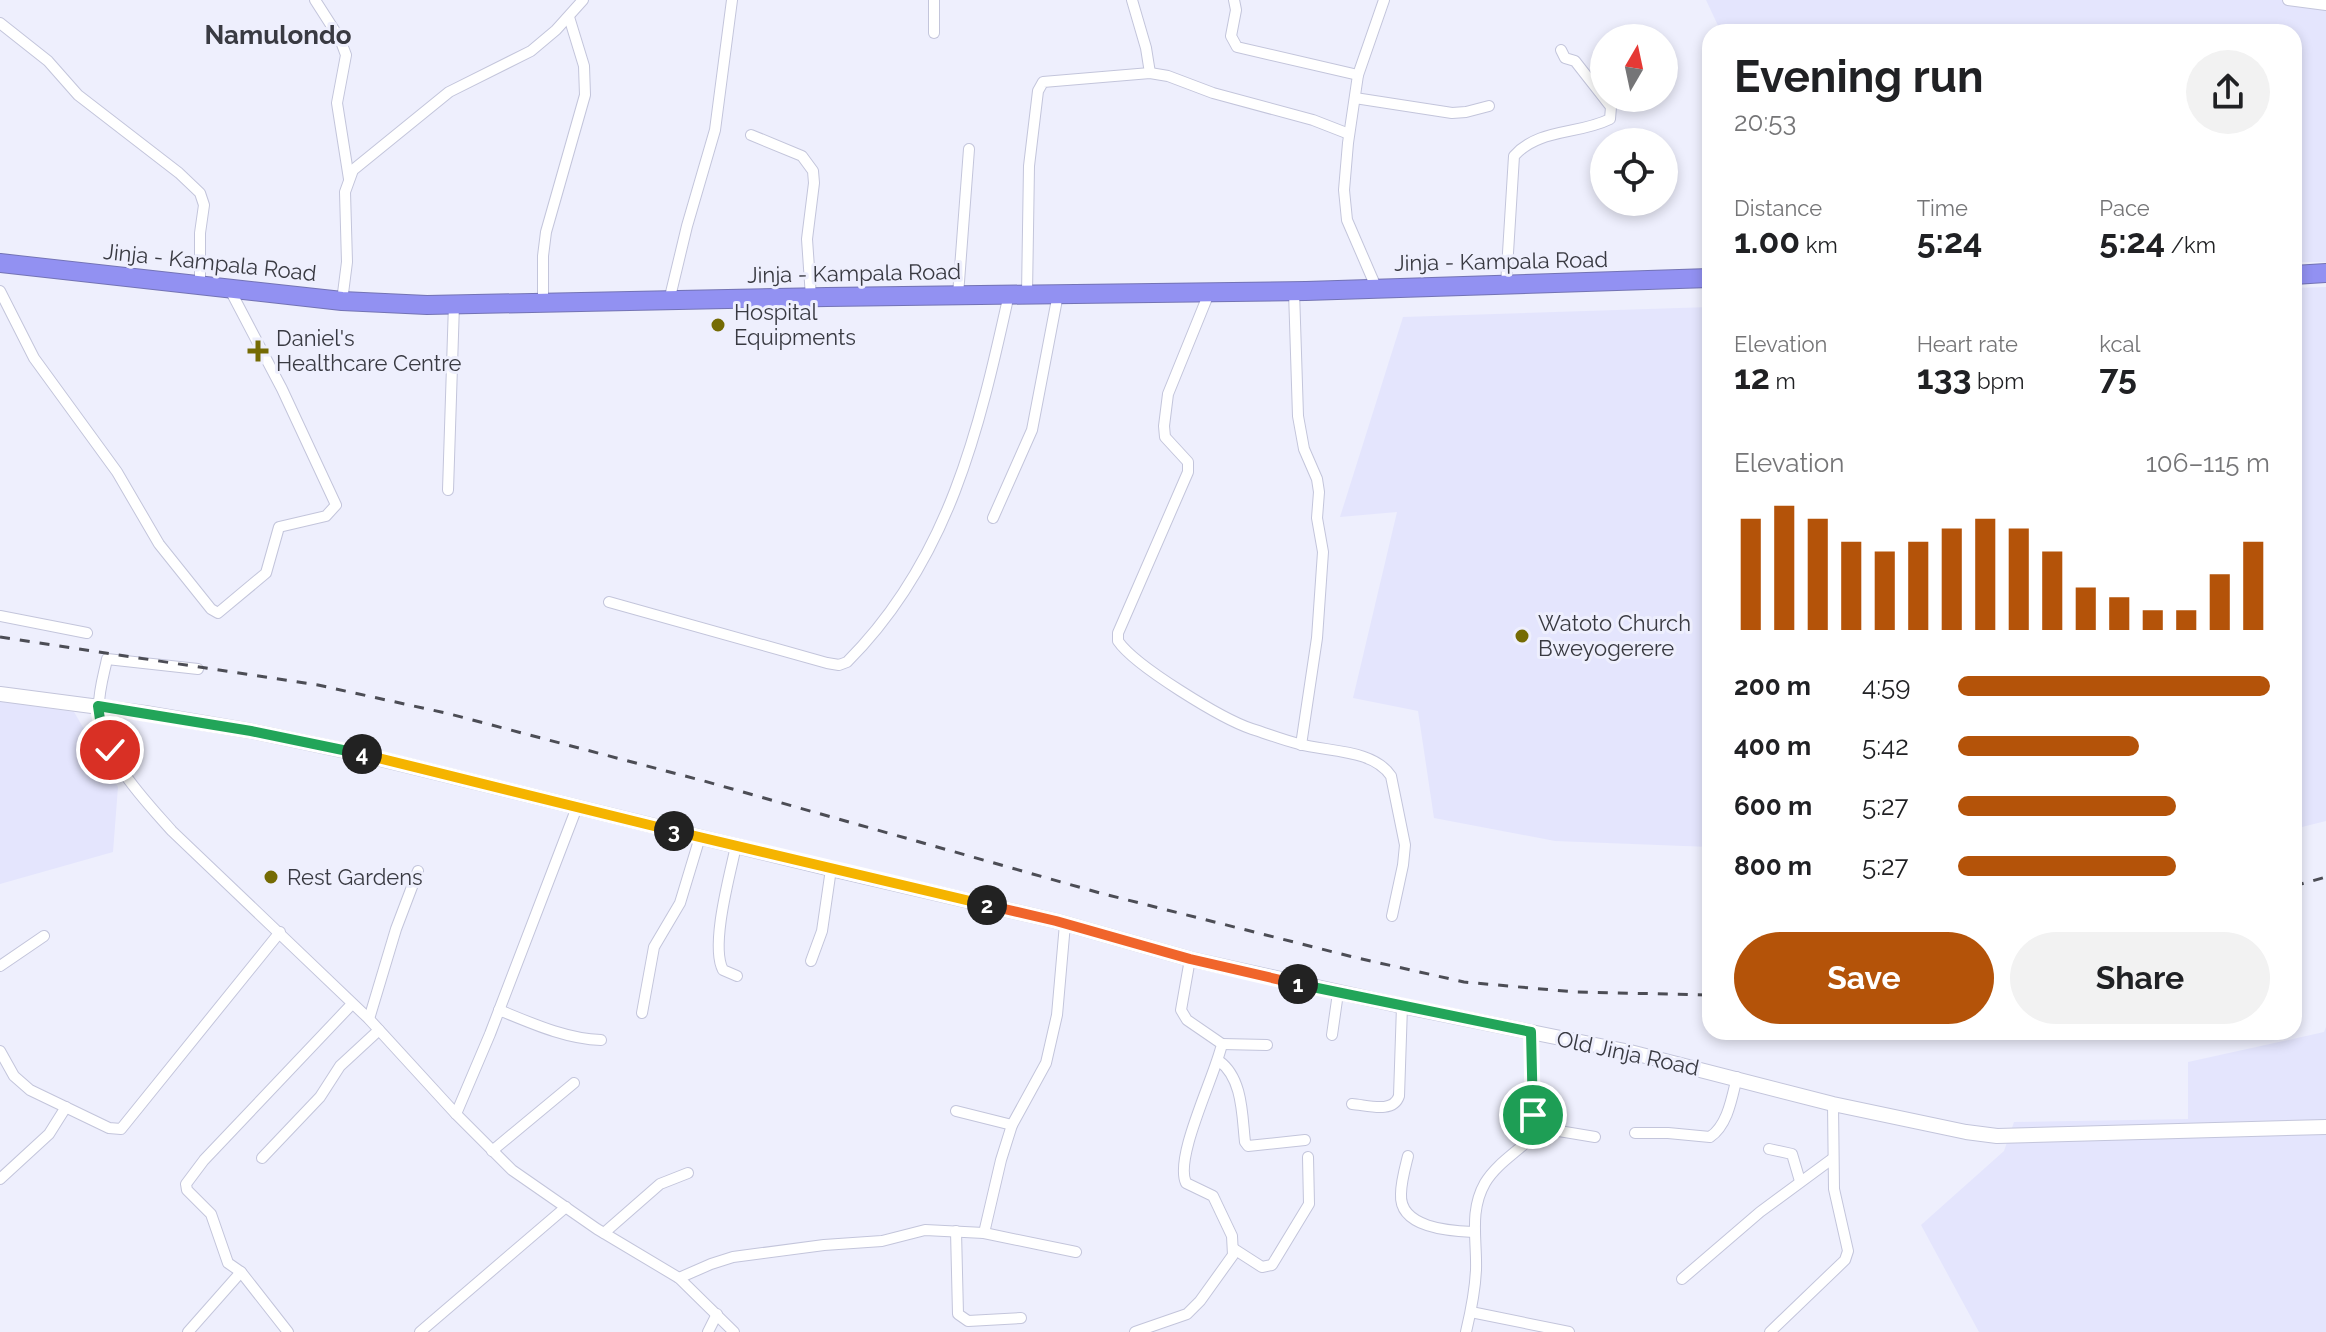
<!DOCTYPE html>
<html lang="en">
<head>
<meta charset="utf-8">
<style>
  body { margin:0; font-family:Raleway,sans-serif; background:#f2f2f2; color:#202124; height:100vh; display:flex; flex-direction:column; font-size:30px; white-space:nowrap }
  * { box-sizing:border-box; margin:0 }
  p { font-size:26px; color:#757577 }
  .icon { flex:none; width:44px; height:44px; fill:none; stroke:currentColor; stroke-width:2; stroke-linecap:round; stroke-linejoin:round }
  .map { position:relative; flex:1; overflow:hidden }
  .sheet { position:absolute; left:1702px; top:24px; width:600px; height:1016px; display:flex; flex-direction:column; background:#fff; border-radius:24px; box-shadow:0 4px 12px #0003 }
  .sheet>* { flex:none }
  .needle { width:52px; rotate:9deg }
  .tools { position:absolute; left:1590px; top:24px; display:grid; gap:16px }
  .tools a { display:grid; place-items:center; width:88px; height:88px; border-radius:50%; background:#fff; box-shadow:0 4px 12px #0003; font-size:40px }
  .pin { position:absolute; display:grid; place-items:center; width:68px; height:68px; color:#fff; margin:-34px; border:4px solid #fff; border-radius:50%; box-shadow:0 2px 8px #0007 }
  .km { position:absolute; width:40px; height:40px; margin:-20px; border-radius:50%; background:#222; color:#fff; font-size:22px; line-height:40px; text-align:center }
  .round { display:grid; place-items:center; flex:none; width:84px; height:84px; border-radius:42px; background:#f2f2f2 }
  .summary { display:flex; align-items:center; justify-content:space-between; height:136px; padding:0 32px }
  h1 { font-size:44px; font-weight:700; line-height:60px }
  .figures { display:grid; grid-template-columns:repeat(3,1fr); gap:12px; height:136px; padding:8px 32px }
  .figures div { display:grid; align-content:center }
  .figures b { font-size:34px; font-weight:700 }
  .figures small { font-size:22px; font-weight:400 }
  .figures p { font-size:22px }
  .chart { height:224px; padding:16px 32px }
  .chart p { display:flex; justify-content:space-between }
  .chart svg { width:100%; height:144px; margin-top:8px; stroke:#b45309; stroke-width:6 }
  .button { display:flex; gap:16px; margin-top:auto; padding:16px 32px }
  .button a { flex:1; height:92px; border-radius:48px; background:#b45309; color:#fff; font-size:32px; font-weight:700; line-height:92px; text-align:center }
  .button a+a { background:#f2f2f2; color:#202124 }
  ul { padding:0 32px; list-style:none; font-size:26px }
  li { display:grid; grid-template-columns:128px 96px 1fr; align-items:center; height:60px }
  li i { height:20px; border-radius:10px; background:#b45309 }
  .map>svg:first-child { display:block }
</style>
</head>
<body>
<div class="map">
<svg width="2326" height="1332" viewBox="0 0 2326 1332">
  <rect width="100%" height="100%" fill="#eeeffd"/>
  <g fill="#e4e5fd">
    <polygon points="1706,0 2326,0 2326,262 2294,262 2294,32 1721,32"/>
    <polygon points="2326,287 2326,821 2294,829 2294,288"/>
    <polygon points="1710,307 1710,847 1555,841 1434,818 1418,711 1353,698 1397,512 1340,517 1403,317"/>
    <polygon points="0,701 74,712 118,787 113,852 0,884"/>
    <polygon points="2326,1027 2326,1332 1979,1332 1921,1225 2004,1151 2014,1122 2188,1119 2188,1062 2324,1032"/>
  </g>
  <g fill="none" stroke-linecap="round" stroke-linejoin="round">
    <g stroke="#c3c5db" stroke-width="12">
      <g id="street">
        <polyline points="315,0 340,39 346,55 337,103 349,179"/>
        <polyline points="1132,0 1146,48 1150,73"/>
        <polyline points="1234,0 1236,10 1231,36 1237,47 1358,75"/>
        <polyline points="2288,0 2326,5"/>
        <polyline points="0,23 48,61 78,95 179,173 200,193 204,205 200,233 200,285"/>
        <polyline points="934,33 934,0"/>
        <polyline points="1355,98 1452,113 1466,112 1489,106"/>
        <polyline points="751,135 802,156 813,171 814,183 807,239 811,297"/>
        <path d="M1506 285 1514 156C1539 128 1578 135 1610 119L1611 107 1575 61 1565 58 1561 50"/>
        <polyline points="1376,287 1347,220 1344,190 1348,143 1358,75 1384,0"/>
        <polyline points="0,291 34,358 117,472 159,544 211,609 218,613 266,573 279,527 326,516 336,505 282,389 229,288"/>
        <polyline points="1294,291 1298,416 1304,449 1317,479 1319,492 1317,518 1323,552 1317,638 1301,745"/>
        <path d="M1209 293 1168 394 1164 426 1165 437 1188 462V472L1118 633V641C1135 666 1222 719 1252 729 1268 734 1283 740 1299 744 1328 752 1373 749 1391 776L1405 845 1403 865 1392 916"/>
        <polyline points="1027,294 1029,166 1038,91 1043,82 1150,73 1168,76 1213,93 1313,120 1349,134"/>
        <polyline points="958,295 969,149"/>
        <polyline points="342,301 347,262 345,192 353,170 449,92 531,51 556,30 583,0"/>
        <polyline points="669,301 687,226 715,130 732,0"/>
        <polyline points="543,303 543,256 546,232 585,95 584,66 569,17"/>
        <polyline points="448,490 454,304"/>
        <polyline points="993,518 1032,430 1058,294"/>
        <path d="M609 602 827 663 839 665 847 662C949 560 979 430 1009 294"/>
        <polyline points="0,616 87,633"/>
        <path d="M198 669 107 659C104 674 98 693 99 709 102 757 142 797 172 831L369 1019 456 1114 512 1170 597 1229 679 1278 734 1332"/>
        <path d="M736 846C730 874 710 946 723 970L737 976"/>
        <polyline points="811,961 822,931 831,869"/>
        <polyline points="0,966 44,936"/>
        <path d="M499 1010C531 1023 566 1039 601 1040"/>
        <polyline points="642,1013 654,947 680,903 700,837"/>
        <polyline points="369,1019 396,929 418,871"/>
        <polyline points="1332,1035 1338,993"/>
        <polyline points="1222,1044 1267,1045"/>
        <polyline points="0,1051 14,1076 30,1090 109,1128 121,1129 280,932"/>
        <path d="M1219 1061C1243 1078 1242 1116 1245 1142L1248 1146 1305 1140"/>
        <path d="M1352 1104C1367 1105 1393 1114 1399 1096L1402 1006"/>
        <polyline points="956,1111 1012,1125"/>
        <polyline points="456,1114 490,1034 577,807"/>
        <polyline points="1535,1127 1595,1137"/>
        <path d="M1635 1133H1668L1710 1137C1728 1125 1732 1097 1737 1077"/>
        <polyline points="1769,1149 1792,1154 1800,1181"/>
        <polyline points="492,1151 574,1083"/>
        <path d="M1408 1156C1405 1168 1401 1182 1401 1194 1399 1228 1450 1231 1473 1232"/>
        <polyline points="262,1158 320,1097 340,1066 379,1030"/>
        <polyline points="0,1179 49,1134 66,1107"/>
        <polyline points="956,1231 958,1314 968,1321 1021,1318"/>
        <polyline points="604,1233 660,1184 688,1173"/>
        <polyline points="984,1233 1001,1160 1012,1125 1046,1063 1057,1015 1065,924"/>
        <polyline points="1234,1249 1262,1267 1272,1265 1309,1204 1308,1157"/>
        <polyline points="679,1278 711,1264 733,1257 824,1245 882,1241 925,1230 984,1233 1076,1252"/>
        <polyline points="1682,1279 1760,1212 1832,1159"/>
        <polyline points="1471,1312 1569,1332"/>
        <polyline points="188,1332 241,1272"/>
        <polyline points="288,1332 241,1272 228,1263 211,1214 187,1190 186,1184 204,1160 352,1004"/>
        <polyline points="420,1332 566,1207"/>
        <polyline points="708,1332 717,1314"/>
        <path d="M1135 1332 1187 1314 1200 1301 1233 1255 1232 1236 1213 1196 1186 1183C1174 1157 1215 1076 1222 1044L1187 1020 1181 1010 1190 959"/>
        <path d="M1466 1332C1471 1311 1475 1291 1476 1270 1477 1240 1469 1211 1485 1183 1497 1163 1519 1151 1534 1135L1531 1032"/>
        <polyline points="1770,1332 1845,1260 1848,1251 1834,1189 1833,1104"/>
      </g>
    </g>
    <g stroke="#c3c5db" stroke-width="16">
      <polyline id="secondary" points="0,694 145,713 251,731 360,754 831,869 1056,921 1190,959 1402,1006 1630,1052 1833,1104 1966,1132 1997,1136 2326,1127"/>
    </g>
    <g stroke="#7373b4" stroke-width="20">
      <g id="highway">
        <polyline points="0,263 342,301 427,305 827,297 1306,291 1710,278"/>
        <polyline points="2294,275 2326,273"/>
      </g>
    </g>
    <use href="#street" stroke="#fff" stroke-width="10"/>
    <use href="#secondary" stroke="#fff" stroke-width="14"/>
    <use href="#highway" stroke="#9291f2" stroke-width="18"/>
    <g stroke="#4c4d55" stroke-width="3" stroke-dasharray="10 10" stroke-linecap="butt">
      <polyline points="0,637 318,685 450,714 704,781 1100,893 1353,957 1464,982 1575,992 1710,995"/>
      <polyline points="2294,886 2326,877"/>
    </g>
  </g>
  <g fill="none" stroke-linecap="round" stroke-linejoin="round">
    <g stroke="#fff" stroke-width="16">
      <polyline id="split-1" points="1298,984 1531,1032 1533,1115"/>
    </g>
    <g stroke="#fff" stroke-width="16">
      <polyline id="split-2" points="987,905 1056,921 1190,959 1298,984"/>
    </g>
    <g stroke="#fff" stroke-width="16">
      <polyline id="split-3" points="674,831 987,905"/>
    </g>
    <g stroke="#fff" stroke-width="16">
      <polyline id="split-4" points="362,754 674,831"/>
    </g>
    <g stroke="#fff" stroke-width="16">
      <polyline id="split-5" points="110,750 101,726 98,706 251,731 362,754"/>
    </g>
    <use href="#split-1" stroke="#22a559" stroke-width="10"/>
    <use href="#split-2" stroke="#f0652b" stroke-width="10"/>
    <use href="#split-3" stroke="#f5b400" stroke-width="10"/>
    <use href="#split-4" stroke="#f5b400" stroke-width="10"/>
    <use href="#split-5" stroke="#22a559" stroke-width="10"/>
  </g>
  <g fill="#756b04" stroke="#eeeffd" stroke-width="3">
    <circle cx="718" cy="325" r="8"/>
    <path d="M254 339h8v8h8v8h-8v8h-8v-8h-8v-8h8z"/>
    <circle cx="1522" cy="636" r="8"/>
    <circle cx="271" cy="877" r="8"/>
  </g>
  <g text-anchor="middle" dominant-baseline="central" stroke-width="6" stroke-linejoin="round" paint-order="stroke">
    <g font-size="22" fill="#393a42" stroke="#eeeffd">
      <text transform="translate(1501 261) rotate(-1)">Jinja - Kampala Road</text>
      <text transform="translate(210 262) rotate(6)">Jinja - Kampala Road</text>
      <text transform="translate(854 273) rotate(-1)">Jinja - Kampala Road</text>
      <text transform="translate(1628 1053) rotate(12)">Old Jinja Road</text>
    </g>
    <g font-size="22" fill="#393a42" stroke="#eeeffd" text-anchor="start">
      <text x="734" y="312">Hospital<tspan x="734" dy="25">Equipments</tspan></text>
      <text x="276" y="338">Daniel's<tspan x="276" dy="25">Healthcare Centre</tspan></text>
      <text x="1538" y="623">Watoto Church<tspan x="1538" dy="25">Bweyogerere</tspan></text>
      <text x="287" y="877">Rest Gardens</text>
    </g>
    <g font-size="26" font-weight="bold" fill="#393a42" stroke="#eeeffd">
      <text x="278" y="35">Namulondo</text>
    </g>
  </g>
</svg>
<div class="tools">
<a><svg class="needle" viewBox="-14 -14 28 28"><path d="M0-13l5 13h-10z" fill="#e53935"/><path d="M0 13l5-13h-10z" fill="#757577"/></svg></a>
<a><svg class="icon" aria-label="locate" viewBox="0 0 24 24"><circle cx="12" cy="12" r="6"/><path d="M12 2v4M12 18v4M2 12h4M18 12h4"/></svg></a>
</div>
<div class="pin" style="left:1533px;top:1115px;background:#1e9e55"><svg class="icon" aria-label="arrive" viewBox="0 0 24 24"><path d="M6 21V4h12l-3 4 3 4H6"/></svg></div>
<div class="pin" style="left:110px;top:750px;background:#d93025"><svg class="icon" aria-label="check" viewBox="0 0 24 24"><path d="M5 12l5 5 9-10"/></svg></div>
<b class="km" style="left:1298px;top:984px">1</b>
<b class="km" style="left:987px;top:905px">2</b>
<b class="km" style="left:674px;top:831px">3</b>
<b class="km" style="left:362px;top:754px">4</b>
<section class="sheet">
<div class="summary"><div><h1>Evening run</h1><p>20:53</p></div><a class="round"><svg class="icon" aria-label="share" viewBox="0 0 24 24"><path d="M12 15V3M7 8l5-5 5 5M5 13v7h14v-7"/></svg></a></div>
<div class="figures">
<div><p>Distance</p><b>1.00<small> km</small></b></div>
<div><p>Time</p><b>5:24</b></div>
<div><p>Pace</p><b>5:24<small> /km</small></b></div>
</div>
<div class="figures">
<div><p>Elevation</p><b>12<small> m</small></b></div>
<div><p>Heart rate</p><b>133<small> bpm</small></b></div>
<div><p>kcal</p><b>75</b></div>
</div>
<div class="chart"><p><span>Elevation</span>106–115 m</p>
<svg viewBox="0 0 160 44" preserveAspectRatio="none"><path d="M5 44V10M15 44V6M25 44V10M35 44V17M45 44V20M55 44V17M65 44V13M75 44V10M85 44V13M95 44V20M105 44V31M115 44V34M125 44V38M135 44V38M145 44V27M155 44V17"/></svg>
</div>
<ul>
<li><b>200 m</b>4:59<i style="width:100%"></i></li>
<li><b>400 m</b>5:42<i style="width:58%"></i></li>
<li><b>600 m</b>5:27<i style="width:70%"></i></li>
<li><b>800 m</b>5:27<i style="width:70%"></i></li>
</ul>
<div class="button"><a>Save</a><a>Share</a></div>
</section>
</div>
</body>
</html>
